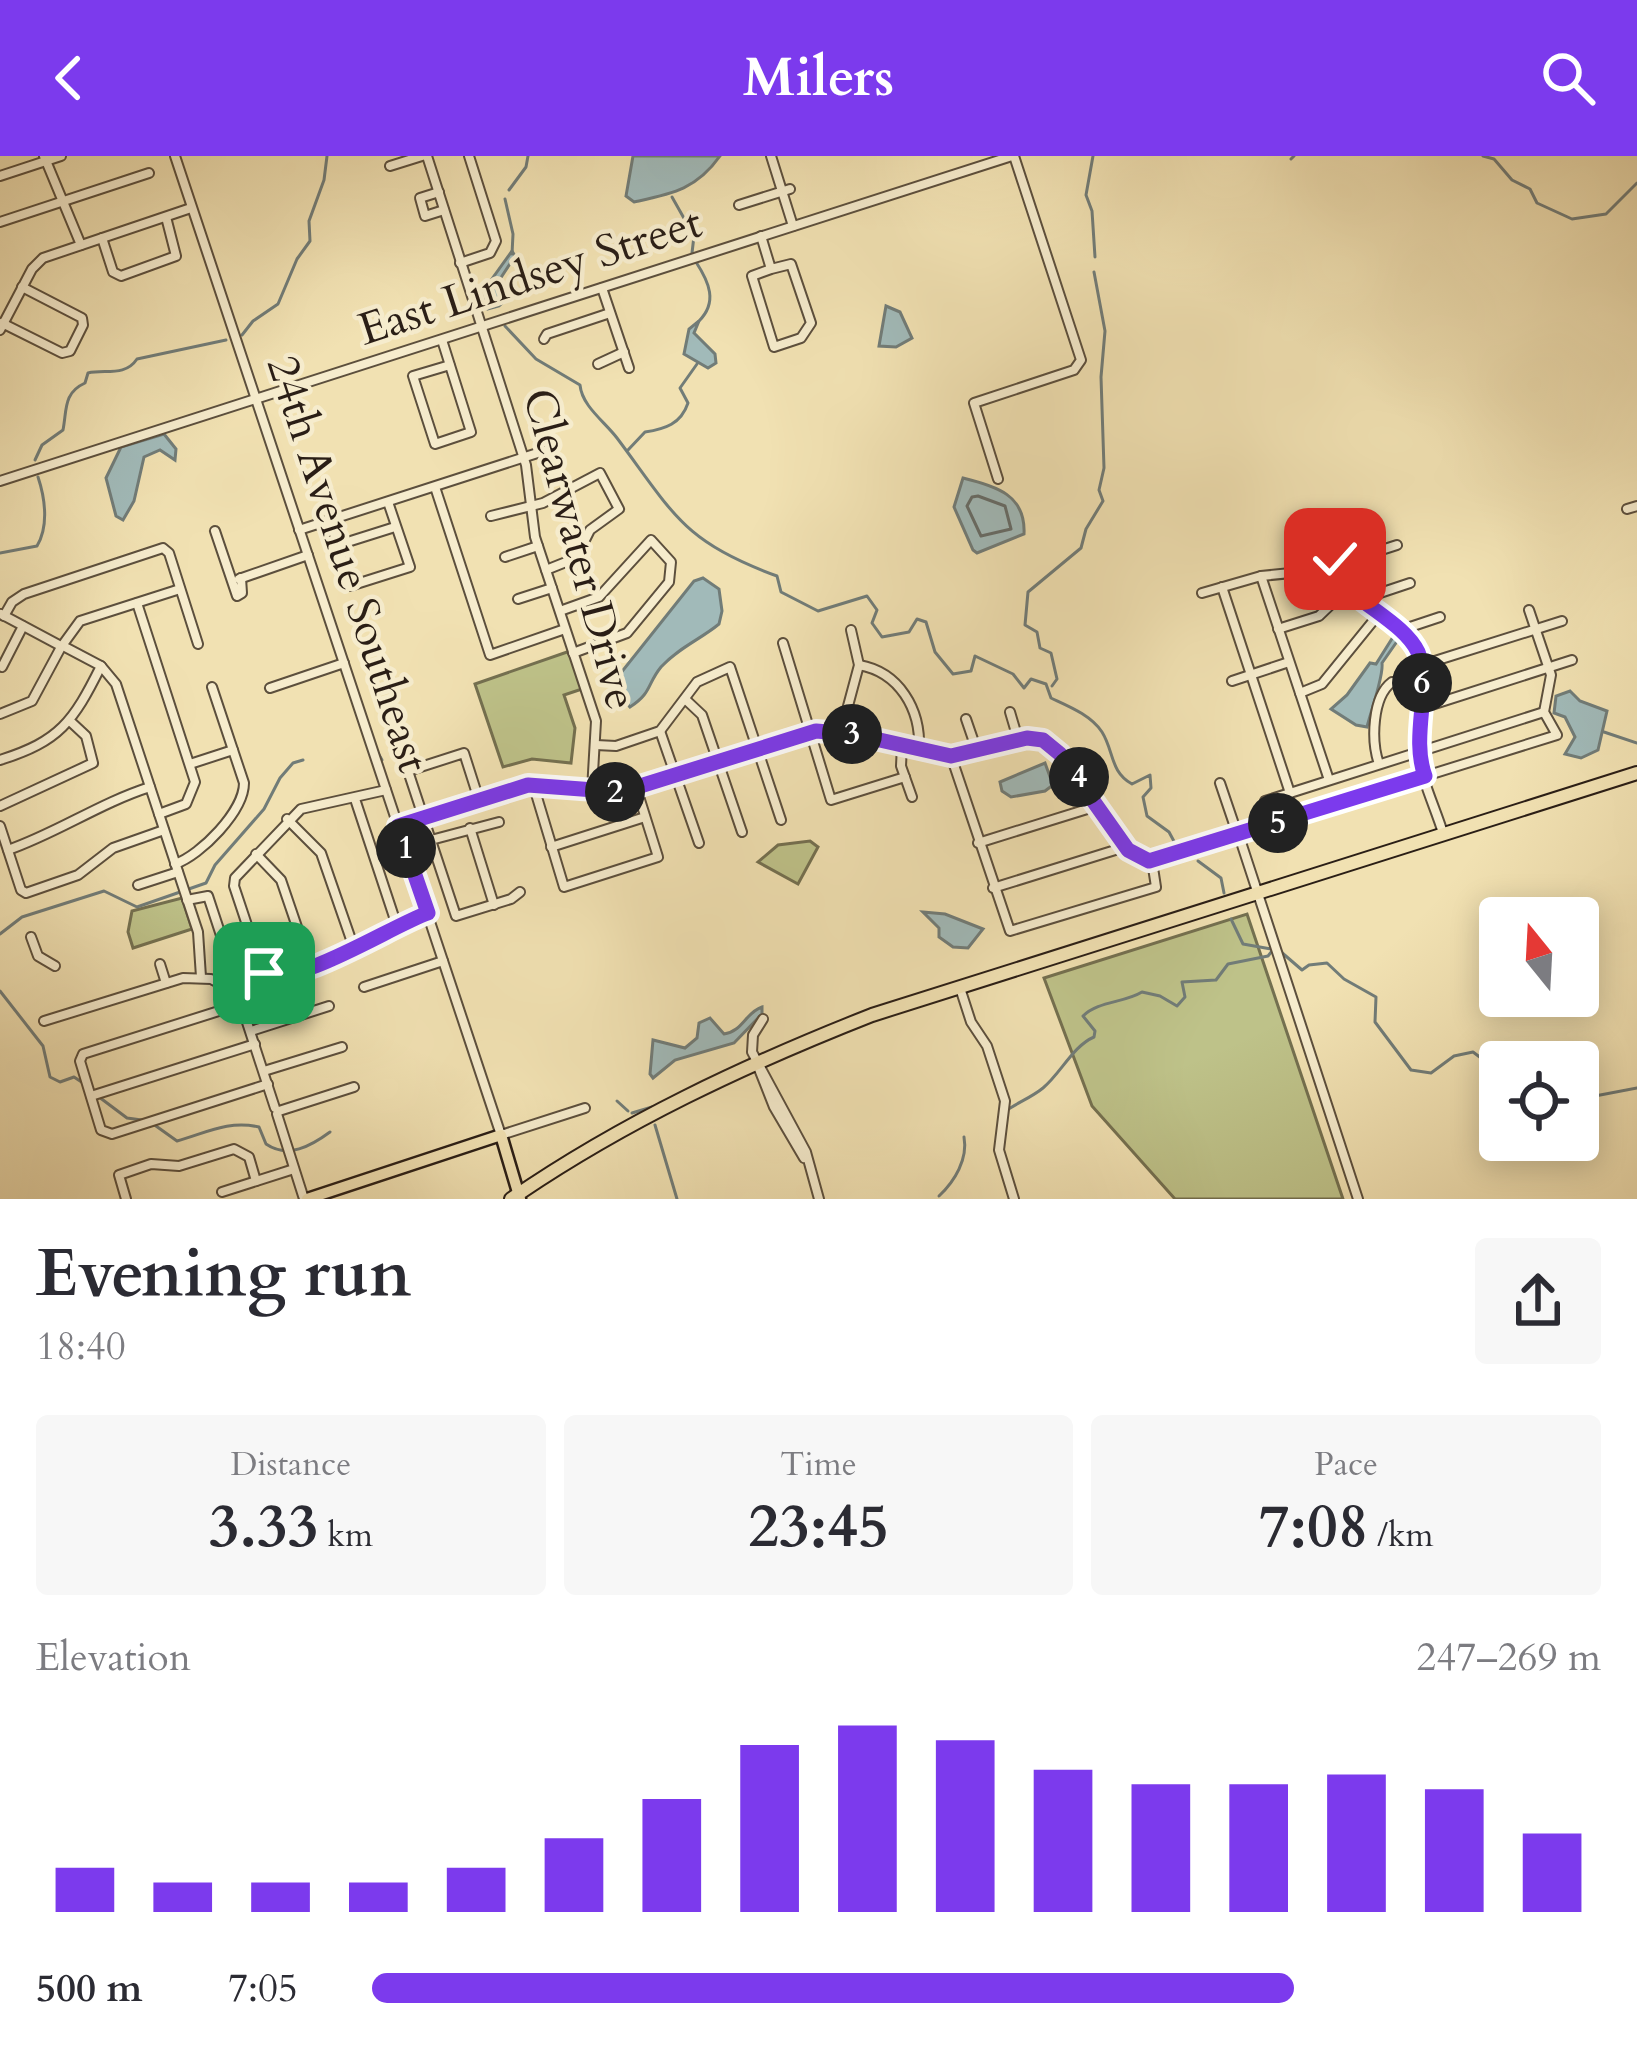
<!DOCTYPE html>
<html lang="en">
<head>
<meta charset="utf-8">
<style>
  body { margin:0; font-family:Cardo,serif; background:#f7f7f7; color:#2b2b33; height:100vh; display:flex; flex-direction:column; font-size:45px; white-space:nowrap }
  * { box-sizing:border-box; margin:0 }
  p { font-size:39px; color:#7c7c81 }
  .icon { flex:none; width:66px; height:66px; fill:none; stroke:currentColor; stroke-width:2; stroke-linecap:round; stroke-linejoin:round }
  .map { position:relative; height:1043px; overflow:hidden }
  .details { display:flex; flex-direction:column; background:#fff; flex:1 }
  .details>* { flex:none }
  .needle { width:78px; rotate:342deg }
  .tools { position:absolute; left:1479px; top:741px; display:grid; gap:24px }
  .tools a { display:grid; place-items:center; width:120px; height:120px; border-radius:12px; background:#fff; box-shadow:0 6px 30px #0003; font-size:60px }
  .pin { position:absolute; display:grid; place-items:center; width:102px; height:102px; color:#fff; margin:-51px; border-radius:24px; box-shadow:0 6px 18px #0006 }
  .km { position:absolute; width:60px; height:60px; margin:-30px; border-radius:50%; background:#222; color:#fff; font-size:33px; line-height:60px; text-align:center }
  .round { display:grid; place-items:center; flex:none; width:126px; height:126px; border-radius:12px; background:#f7f7f7 }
  .summary { display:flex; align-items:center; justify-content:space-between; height:204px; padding:0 36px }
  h1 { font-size:66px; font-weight:700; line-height:90px }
  .figures { display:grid; grid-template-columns:repeat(3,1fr); gap:18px; height:204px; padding:12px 36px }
  .figures div { display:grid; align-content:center; border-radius:12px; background:#f7f7f7; text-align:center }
  .figures b { font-size:60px; font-weight:700 }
  .figures small { font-size:33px; font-weight:400 }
  .figures p { font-size:33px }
  .chart { height:336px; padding:24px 36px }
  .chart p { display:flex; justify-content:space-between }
  .chart svg { width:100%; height:216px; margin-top:12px; stroke:#7c3aed; stroke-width:6 }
  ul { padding:0 36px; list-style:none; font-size:39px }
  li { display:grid; grid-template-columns:192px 144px 1fr; align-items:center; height:90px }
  li i { height:30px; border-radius:15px; background:#7c3aed }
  header { display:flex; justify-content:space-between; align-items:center; height:156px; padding:0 36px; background:#7c3aed; color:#fff; font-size:54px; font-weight:700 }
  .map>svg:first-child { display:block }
</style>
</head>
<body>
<header><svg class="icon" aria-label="back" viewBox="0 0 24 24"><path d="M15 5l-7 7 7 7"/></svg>Milers<svg class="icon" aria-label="search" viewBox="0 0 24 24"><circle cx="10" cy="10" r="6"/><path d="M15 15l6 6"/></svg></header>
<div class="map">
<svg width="1637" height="1043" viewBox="0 0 1637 1043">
  <rect width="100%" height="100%" fill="#f1e1b2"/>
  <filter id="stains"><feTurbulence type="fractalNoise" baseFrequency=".00167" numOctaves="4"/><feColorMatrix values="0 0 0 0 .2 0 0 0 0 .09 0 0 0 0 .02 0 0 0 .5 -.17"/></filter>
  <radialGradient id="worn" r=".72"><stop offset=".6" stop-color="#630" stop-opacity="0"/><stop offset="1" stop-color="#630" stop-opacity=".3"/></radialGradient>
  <g fill="#bec289" stroke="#747050" stroke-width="3">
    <polygon points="570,495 582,533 564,539 575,572 571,607 532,603 503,611 475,528"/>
    <polygon points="810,685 818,691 798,728 758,706 778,689"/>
    <polygon points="182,742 192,773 133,792 128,776 132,755"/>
    <polygon points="1247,758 1343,1043 1175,1043 1092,950 1044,822"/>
  </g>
  <g fill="#a1bab9" stroke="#717c78" stroke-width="3">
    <path d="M633 0H720C696 34 671 38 634 46L626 40Z"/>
    <polygon points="512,95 515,100 500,123 509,141 499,150 488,153 484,134"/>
    <polygon points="886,150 900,156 912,182 896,191 879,190"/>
    <polygon points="699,165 694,177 715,198 716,207 708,212 684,198 689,173"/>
    <polygon points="164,278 176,293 175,304 160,294 144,301 134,345 123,364 116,360 106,322 121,291"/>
    <path d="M963 322C996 330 1026 339 1024 378L977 397 973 394 954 351Z"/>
    <path d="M703 422 719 433 722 455 719 468C701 483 678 492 661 511 647 528 652 537 630 551L612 531 616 523 694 425Z"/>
    <path d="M1393 481 1398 484 1382 507C1384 519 1371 555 1367 571L1356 569 1331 553 1347 539 1370 507 1376 508Z"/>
    <polygon points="1570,535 1580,545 1607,555 1598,594 1581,602 1565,598 1575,581 1565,561 1554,557 1556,540"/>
    <polygon points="1045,607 1053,629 1045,635 1011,641 1002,635 1000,626"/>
    <polygon points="923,756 945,758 983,773 968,792 953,791 939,781 939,772"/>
    <path d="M762 851V858L734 887 675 904 653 922 650 918 653 884 685 892 697 882 699 867 710 862 724 878C742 876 746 856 762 851Z"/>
  </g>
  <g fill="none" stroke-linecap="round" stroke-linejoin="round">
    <polygon stroke="#666c68" stroke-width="3" points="978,340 1005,350 1011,373 981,380 967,350 972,341"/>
    <g stroke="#717c78" stroke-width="3">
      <polyline points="1093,0 1086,39 1092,55 1095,101"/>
      <polyline points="1483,0 1494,3 1512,24 1530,33 1537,47 1572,63 1606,58 1637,27"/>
      <polyline points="1291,3 1294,0"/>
      <polyline points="509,34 526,11 528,0"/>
      <polyline points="672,41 694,80 692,97"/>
      <polyline points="505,43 513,78 512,98"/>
      <path d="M696 106C709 126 718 146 699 165"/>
      <path d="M505 170 536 203 580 229C582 250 604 265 617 282 674 358 683 386 777 420L781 436 818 455 867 440 877 454 872 467 882 481 909 476 917 463 926 466 935 496 953 518 971 515 975 500 1013 518 1024 532 1031 523 1046 528 1051 542C1068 550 1091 559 1102 576 1114 595 1110 616 1132 628L1150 619 1151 632 1143 641 1147 660 1169 676 1176 689"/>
      <polyline points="242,179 253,165 278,148 297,103 310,85 309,65 324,24 327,0"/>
      <path d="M628 294 645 276C665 273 681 268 688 247L680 232 697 208"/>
      <path d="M35 304 42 289 63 274C67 254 63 237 85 227L88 217C105 213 125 221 137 203L226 184"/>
      <path d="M0 397 37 390C49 370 45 342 38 321"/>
      <polyline points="1052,530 1057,523 1051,497 1040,492 1037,476 1025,469 1028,436 1081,392 1086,373 1103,345 1099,334 1104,312 1101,221 1105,175 1094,116"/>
      <polyline points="1604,576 1637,587"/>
      <polyline points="374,590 382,604"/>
      <polyline points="1198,705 1221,722 1224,737"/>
      <polyline points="1231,763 1243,788 1271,793"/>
      <polyline points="0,778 22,761 104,735 137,751 206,727 215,709 264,653 280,622 293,607 303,604"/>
      <polyline points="1280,795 1302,814 1309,809 1327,807 1344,823 1376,841 1375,866 1411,914 1431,917 1454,900 1473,896 1481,902 1482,910 1500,922"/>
      <polyline points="0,835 43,890 50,921 60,926 74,921 83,927"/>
      <polyline points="1578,923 1595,940 1637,932"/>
      <path d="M99 941 127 962 149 965 177 985C206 977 228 964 259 971L266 988C288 1003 311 990 330 976"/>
      <polyline points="617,945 628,955"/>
      <path d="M1007 954C1019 946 1032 941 1043 932 1061 917 1073 890 1094 881L1095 875 1083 860C1098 845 1124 847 1142 836L1160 840 1177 850 1185 841 1182 826 1216 824 1228 808 1268 800 1272 795"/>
      <polyline points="632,957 652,951"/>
      <polyline points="655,969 677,1043"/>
      <path d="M939 1040C955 1025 968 1003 964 981"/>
    </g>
    <g stroke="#5c4f3d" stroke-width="12">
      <g id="minor">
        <polyline points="44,0 81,89"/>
        <polyline points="175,0 501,979 585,952"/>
        <polyline points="427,0 526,309 535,381 596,565 592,634"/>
        <polyline points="771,0 793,70"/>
        <polyline points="390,10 422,0"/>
        <polyline points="0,20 61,0"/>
        <polyline points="439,36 420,42 425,60 444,54"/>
        <polyline points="739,49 790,33"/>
        <polyline points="0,66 149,17"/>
        <polyline points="761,80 771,113 752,120 774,191 801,182 811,167 791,108 771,113"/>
        <polyline points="102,82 113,116 121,120 176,100 166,61"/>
        <polyline points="460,107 490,97 496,85 469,0"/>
        <polyline points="602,132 629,212"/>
        <polyline points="2,167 62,197 70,195 83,169 82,162 22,131"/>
        <polyline points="0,174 32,113 43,102 191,52"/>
        <polyline points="544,183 547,178 610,157"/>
        <polyline points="442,184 471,276 435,288 413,220 450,209"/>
        <polyline points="598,208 624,196"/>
        <polyline points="998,323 974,247 1074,214 1081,204 1014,0"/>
        <polyline points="0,325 1012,0"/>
        <polyline points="435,331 490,499 565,473"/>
        <polyline points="1627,353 1637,350"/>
        <polyline points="491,360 543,347 600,317 619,353 590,374 576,402 546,414"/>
        <polyline points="330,364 350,430 410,411 388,346"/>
        <polyline points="299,374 550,293"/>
        <polyline points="215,375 237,440 242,437 241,422"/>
        <polyline points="338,389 395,371"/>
        <circle cx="1329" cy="410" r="9"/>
        <polyline points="505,401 538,390"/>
        <polyline points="1338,408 1397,389"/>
        <path d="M1335 418C1356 448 1400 462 1417 494 1432 524 1414 564 1418 596 1421 623 1435 651 1443 677"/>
        <polyline points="1261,420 1329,624"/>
        <polyline points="239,423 308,399"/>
        <polyline points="1222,431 1290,637"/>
        <polyline points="1202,437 1261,420 1321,414"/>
        <polyline points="518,443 552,432"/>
        <polyline points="137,447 195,626 186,648 159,658"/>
        <polyline points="1364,447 1371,440 1410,427"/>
        <polyline points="560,455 599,441 651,384 671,406 669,426 627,477 573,497"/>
        <polyline points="1,458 59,489"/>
        <polyline points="4,460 12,446 24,438 163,392 169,397 198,488"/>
        <polyline points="1278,473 1319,460 1347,433"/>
        <polyline points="1403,478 1410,471 1440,461"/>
        <polyline points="64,487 80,465 180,433"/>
        <polyline points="783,487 831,644 905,621"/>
        <polyline points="65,491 101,510 116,528 198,776 201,821"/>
        <path d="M859 509C899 516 921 553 919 593"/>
        <polyline points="1422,509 1562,465"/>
        <polyline points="2,511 23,470"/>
        <polyline points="1232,525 1289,506"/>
        <polyline points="270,532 344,507"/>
        <polyline points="1300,537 1322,528 1378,459"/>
        <polyline points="685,543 702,559 742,676"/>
        <polyline points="1419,553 1572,504"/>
        <polyline points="1010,556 1018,583"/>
        <polyline points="0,558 32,545 60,493"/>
        <polyline points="966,563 977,595"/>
        <polyline points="660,575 699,687"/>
        <polyline points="841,576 859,509 851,474"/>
        <polyline points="596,589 616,590 660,575 697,526 730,511 781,664"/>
        <polyline points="902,589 901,610 912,641"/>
        <polyline points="951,600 1010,775 1156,731 1152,705"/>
        <path d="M0 604C60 585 73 566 101 510"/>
        <polyline points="190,608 233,594"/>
        <path d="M1379 608C1371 585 1372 541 1392 526L1421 527"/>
        <polyline points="1073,614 1088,604"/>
        <polyline points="1220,627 1238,680"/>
        <polyline points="533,628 564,731 658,701 636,631"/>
        <polyline points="386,634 301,653 235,722 234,730 261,811 266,819 278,820 355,795 428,757"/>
        <polyline points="355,643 397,770"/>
        <polyline points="479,644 464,597 408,615 456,760 511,743 520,736"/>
        <polyline points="1265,645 1544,556"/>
        <polyline points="0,650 93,607 86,580 71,566"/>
        <polyline points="287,663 321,697 355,795"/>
        <polyline points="0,670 21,734 26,737 78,719 113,692 164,674"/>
        <polyline points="398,670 533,628 621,636 816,575 853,578 951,600 1027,582 1043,584 1060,598 1131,697 1156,704 1557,579 1544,556 1551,519 1529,454"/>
        <polyline points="470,672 494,749"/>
        <polyline points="1239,680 1358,1043"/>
        <polyline points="431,684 499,666"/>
        <polyline points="978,687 1097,650"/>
        <polyline points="551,691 645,661"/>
        <path d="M8 694C57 677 100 647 150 631"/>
        <polyline points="256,698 281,724 310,809"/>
        <path d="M175 708C201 699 244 655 244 627L212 531"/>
        <polyline points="138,729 178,716"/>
        <polyline points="993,732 1125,691"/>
        <polyline points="187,744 208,740 236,825 231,834"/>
        <polyline points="31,781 38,800 55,810"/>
        <polyline points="160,808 166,827"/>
        <polyline points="364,831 443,805"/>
        <polyline points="960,832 971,866 987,890 1005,945 999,994 1014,1043"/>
        <polyline points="241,848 83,898 80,905 101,974 112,978 268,928"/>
        <polyline points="763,863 753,879 752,896 806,996 819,1043"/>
        <polyline points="44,865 183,822 211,823 230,833 241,848 275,952"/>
        <polyline points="251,875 329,850"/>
        <polyline points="759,913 774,951 804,1002"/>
        <polyline points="264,915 342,891"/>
        <polyline points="91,940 255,888"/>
        <polyline points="279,955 354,931"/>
        <polyline points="277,958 304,1043"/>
        <polyline points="222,1036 294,1013"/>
        <polyline points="126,1043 119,1019 151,1008 179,1010 234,993 249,1001 256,1025"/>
      </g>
    </g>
    <g stroke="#2a1e16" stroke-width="15">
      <polyline id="major" points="307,1043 501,979 520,1043"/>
    </g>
    <g stroke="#2a1e16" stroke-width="16">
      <path id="highway" d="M511 1043C623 966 745 909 872 859L1637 617"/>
    </g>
    <use href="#minor" stroke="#f6eccd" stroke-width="8"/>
    <use href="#major" stroke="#f1e1b2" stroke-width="10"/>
    <use href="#highway" stroke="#f1e1b2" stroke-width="12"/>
  </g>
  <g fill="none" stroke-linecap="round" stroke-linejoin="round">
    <g stroke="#fff" stroke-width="24">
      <path id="route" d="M264 817C296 832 393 769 428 757L398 670 404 668 528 629 621 636 816 575 853 578 951 600 1027 582 1043 584 1060 598 1128 694 1149 705 1425 620C1410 579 1433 531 1418 496 1404 466 1355 447 1335 418L1338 411 1335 403"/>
    </g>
    <use href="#route" stroke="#7c3aed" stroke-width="15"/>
  </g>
  <g text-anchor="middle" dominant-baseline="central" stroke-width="9" stroke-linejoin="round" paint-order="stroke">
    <g font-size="45" fill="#2a1e16" stroke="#f6eccd">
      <text transform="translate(530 120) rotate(-18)">East Lindsey Street</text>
      <text transform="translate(580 393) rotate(75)">Clearwater Drive</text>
      <text transform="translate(348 408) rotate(72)">24th Avenue Southeast</text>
    </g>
  </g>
  <rect width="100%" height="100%" filter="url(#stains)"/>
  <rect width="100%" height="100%" fill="url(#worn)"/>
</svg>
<div class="tools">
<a><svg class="needle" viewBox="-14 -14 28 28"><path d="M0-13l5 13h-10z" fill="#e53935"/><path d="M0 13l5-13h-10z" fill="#7c7c81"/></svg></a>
<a><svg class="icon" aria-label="locate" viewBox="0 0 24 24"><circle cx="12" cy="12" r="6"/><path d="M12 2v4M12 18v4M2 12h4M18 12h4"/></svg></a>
</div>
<div class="pin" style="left:264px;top:817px;background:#1e9e55"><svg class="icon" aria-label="arrive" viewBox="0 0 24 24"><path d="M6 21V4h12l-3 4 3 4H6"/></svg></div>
<div class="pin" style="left:1335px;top:403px;background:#d93025"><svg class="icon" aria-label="check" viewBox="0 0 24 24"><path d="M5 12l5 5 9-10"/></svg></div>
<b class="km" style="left:406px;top:692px">1</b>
<b class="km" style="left:615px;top:636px">2</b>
<b class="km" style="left:852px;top:578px">3</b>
<b class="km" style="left:1079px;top:621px">4</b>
<b class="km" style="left:1278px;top:667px">5</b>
<b class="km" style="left:1422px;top:527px">6</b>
</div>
<section class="details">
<div class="summary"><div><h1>Evening run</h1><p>18:40</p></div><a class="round"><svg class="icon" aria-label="share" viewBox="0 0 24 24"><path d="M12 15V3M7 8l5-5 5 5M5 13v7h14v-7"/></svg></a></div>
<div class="figures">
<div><p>Distance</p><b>3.33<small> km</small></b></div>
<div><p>Time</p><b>23:45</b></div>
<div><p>Pace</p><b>7:08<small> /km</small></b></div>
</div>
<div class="chart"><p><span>Elevation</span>247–269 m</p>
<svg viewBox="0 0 160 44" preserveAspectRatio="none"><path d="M5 44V35M15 44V38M25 44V38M35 44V38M45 44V35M55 44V29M65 44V21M75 44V10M85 44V6M95 44V9M105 44V15M115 44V18M125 44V18M135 44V16M145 44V19M155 44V28"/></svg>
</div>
<ul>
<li><b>500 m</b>7:05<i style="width:75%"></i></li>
</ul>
</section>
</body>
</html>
